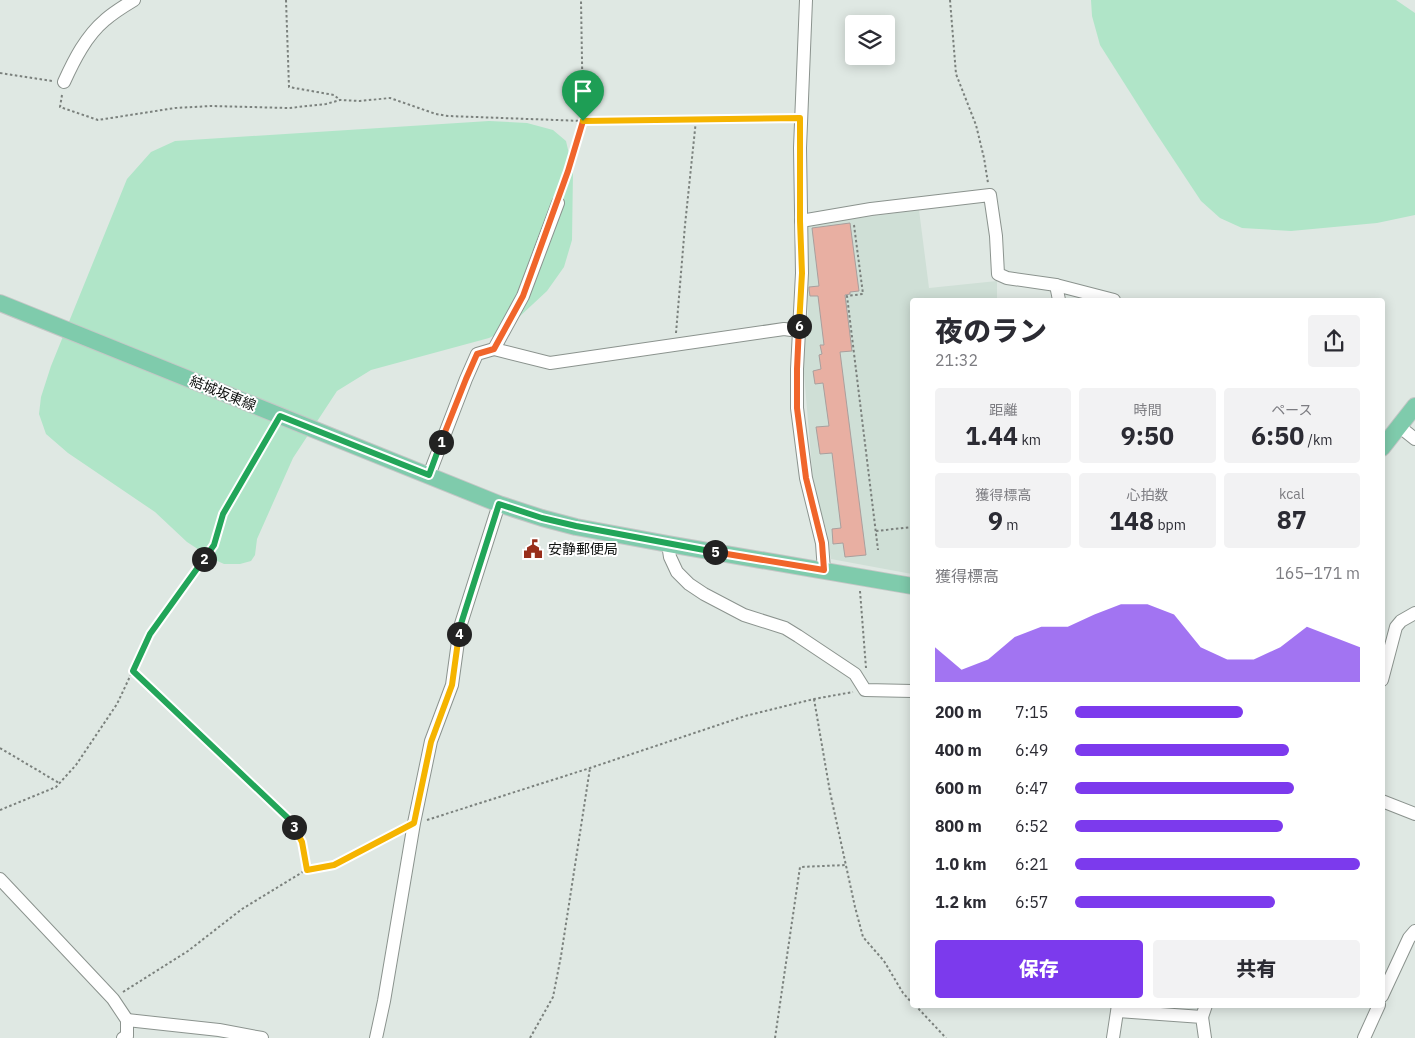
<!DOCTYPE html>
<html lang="ja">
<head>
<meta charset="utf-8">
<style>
  body { margin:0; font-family:"IBM Plex Sans","Noto Sans JP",sans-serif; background:#f2f2f3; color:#2b2b33; height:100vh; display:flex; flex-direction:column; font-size:19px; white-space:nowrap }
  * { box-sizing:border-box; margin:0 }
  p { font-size:16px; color:#7c7c81 }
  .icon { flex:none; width:28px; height:28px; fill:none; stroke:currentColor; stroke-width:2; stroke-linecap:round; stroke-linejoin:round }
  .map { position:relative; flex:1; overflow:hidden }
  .drawer { position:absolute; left:910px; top:298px; width:475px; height:710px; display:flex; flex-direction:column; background:#fff; border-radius:5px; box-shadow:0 2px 12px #0003 }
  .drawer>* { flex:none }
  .tools { position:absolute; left:845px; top:15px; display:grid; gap:10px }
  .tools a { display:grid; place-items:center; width:50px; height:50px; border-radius:5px; background:#fff; box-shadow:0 2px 12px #0003; font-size:25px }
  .pin { position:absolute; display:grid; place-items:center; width:42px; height:42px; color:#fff; margin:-51px -21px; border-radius:50% 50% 50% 0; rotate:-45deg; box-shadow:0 0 5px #0007 }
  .pin .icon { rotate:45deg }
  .km { position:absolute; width:25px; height:25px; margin:-12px; border-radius:50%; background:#222; color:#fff; font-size:14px; line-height:25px; text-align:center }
  .round { display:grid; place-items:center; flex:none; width:52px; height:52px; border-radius:5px; background:#f2f2f3 }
  .summary { display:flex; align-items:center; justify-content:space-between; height:85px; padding:0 25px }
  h1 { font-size:28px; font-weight:800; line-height:38px }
  .figures { display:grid; grid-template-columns:repeat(3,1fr); gap:8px; height:85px; padding:5px 25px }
  .figures div { display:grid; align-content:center; border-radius:5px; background:#f2f2f3; text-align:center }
  .figures b { font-size:25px; font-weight:800 }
  .figures small { font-size:14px; font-weight:400 }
  .figures p { font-size:14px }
  .chart { height:140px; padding:10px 25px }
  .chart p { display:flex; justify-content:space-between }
  .chart svg { width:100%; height:90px; margin-top:5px; fill:#7c3aed; opacity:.7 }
  .cta { display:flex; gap:10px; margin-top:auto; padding:10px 25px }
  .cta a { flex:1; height:58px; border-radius:5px; background:#7c3aed; color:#fff; font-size:20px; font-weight:800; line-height:58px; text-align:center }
  .cta a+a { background:#f2f2f3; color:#2b2b33 }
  ul { padding:0 25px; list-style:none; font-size:16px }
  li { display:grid; grid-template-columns:80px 60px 1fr; align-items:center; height:38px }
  li i { height:12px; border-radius:6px; background:#7c3aed }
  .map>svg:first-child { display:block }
</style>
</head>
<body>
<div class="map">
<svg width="1415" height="1038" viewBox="0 0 1415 1038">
  <rect width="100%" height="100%" fill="#dfe8e3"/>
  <polygon fill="#cfdfd6" points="919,210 929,288 997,281 997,300 912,300 912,574 831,559 827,532 815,493 812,469 803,361 808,313 805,225"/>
  <g fill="#b0e5c8">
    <polygon points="1091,0 1396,0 1415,13 1415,215 1377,223 1291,231 1242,228 1220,218 1201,201 1152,127 1100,45 1092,16"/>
    <polygon points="489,121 527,123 553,130 566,141 573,171 572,240 564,267 547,291 504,331 489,338 371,370 337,391 293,458 257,539 255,555 251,561 240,564 224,564 213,559 187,542 155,512 68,453 46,434 39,414 41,397 51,366 127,179 151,152 175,141"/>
  </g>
  <polygon fill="#e8afa2" stroke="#a99f9d" points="850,223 859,291 850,292 850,294 845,295 852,351 840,352 866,555 845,557 843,543 833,544 832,529 841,528 832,453 820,454 816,427 829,426 823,383 815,384 813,371 821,369 819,355 822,354 820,345 824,345 818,296 810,296 809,290 809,287 819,286 812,228"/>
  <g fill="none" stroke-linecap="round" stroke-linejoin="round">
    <g stroke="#8b938e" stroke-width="14">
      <g id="minor">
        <path d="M64 82C74 60 86 36 105 20 114 12 124 6 134 0"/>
        <polyline points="801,221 871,209 990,195 996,236 998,274 1007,278 1056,285 1114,300"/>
        <polyline points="1056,285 1059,300"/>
        <polyline points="799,331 802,273 800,148 806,0"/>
        <polyline points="494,349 550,363 784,329 799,331 797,369 797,408 806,478 822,543 824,571"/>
        <polyline points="1400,427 1415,439"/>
        <polyline points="429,475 466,379 477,354 494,349 523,296 558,203"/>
        <polyline points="668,544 670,557 677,572 689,584 704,594 744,615 785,628 798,636 855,674 865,690 912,691"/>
        <polyline points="1382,680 1396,627 1401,621 1415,613"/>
        <polyline points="1382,801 1415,814"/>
        <polyline points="0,879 113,999 127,1020 127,1036 123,1038"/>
        <polyline points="1382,996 1409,938 1415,931"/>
        <polyline points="1118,1011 1202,1017 1205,1038"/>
        <polyline points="1202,1017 1206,1005"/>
        <polyline points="127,1020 219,1030 262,1038"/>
        <polyline points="376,1038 384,1001 414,823 431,741 452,685 460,627 499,504"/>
        <polyline points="1113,1038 1118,1005"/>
        <polyline points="1364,1038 1379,1005"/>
      </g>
    </g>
    <g stroke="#c5c6c6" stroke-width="18">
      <g id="major">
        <polyline points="0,303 499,504 542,518 576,527 668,544 912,586"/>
        <polyline points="1382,448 1415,406"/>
      </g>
    </g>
    <g stroke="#7b817d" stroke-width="2" stroke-dasharray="2.5 2.5" stroke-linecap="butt">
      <polyline points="286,0 289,87 334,95 340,100"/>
      <polyline points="950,0 956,74 976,125 984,158 988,183"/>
      <polyline points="0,73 52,81"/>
      <polyline points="62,95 60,107 98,120 175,108 211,106 289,108 326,104 340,100 360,101 390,98 436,114 448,116 583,121 788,118"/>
      <polyline points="562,191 583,121 581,0"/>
      <polyline points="854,225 863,294 847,296 878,550"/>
      <polyline points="676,333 685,225 696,120"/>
      <polyline points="911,517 912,530"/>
      <polyline points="876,531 912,527"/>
      <polyline points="860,591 866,668"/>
      <polyline points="133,671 292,822 302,842 307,870"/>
      <polyline points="814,699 830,792 855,907 863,937 884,961 903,993 912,1003"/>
      <polyline points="0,748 59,783"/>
      <polyline points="0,810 56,787 76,765 117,704 150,634 215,545 223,514 273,428"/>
      <polyline points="427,820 590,768 745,716 814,699 853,692"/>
      <polyline points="123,992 188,951 242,909 306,870 334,865 399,831"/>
      <polyline points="915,1005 946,1038"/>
      <polyline points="530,1038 553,997 561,956 590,768"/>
      <polyline points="775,1038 800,867 846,865"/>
    </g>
    <use href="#minor" stroke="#fff" stroke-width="12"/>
    <use href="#major" stroke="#7fcbac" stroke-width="16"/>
  </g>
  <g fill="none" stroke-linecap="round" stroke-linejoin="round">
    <g stroke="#fff" stroke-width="10">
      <polyline id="split-1" points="441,442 466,379 477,354 494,349 523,296 568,171 583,121"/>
    </g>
    <g stroke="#fff" stroke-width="10">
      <polyline id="split-2" points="204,559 214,545 223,514 280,416 429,475 441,442"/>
    </g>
    <g stroke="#fff" stroke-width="10">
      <polyline id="split-3" points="204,559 150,634 133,671 292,822 294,827"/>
    </g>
    <g stroke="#fff" stroke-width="10">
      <polyline id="split-4" points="294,827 302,842 307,870 334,865 414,823 431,742 452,685 459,634"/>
    </g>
    <g stroke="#fff" stroke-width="10">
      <polyline id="split-5" points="459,634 460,627 499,504 542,518 576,526 715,552"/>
    </g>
    <g stroke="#fff" stroke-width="10">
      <polyline id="split-6" points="715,552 824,570 822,543 806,478 797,408 797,369 799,326"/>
    </g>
    <g stroke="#fff" stroke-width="10">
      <polyline id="split-7" points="583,121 800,118 800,221 802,273 799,326"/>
    </g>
    <use href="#split-1" stroke="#f0652b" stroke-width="6"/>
    <use href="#split-2" stroke="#22a559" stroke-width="6"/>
    <use href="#split-3" stroke="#22a559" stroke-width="6"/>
    <use href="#split-4" stroke="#f5b400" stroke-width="6"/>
    <use href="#split-5" stroke="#22a559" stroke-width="6"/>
    <use href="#split-6" stroke="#f0652b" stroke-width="6"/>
    <use href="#split-7" stroke="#f5b400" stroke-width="6"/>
  </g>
  <defs>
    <g id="civic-bare" transform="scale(1.5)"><path d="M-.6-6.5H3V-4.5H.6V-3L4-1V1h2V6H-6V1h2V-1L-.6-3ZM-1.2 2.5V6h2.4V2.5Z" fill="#982e1b" stroke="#fff" stroke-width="2.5" paint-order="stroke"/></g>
  </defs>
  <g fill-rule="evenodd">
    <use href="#civic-bare" x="533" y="549"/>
  </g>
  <g text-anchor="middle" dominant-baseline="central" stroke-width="4" stroke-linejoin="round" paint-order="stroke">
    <g font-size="14" fill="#0f1210" stroke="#fff">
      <text transform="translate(223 393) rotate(22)">結城坂東線</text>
    </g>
    <g font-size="14" fill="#0f1210" stroke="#fff" text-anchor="start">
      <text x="548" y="549">安静郵便局</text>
    </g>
  </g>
</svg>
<div class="tools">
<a><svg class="icon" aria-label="layers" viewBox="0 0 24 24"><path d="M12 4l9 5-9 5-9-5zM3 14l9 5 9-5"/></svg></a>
</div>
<div class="pin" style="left:583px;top:121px;background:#1e9e55"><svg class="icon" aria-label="arrive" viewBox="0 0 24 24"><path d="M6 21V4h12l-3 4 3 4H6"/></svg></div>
<b class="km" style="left:441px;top:442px">1</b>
<b class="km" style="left:204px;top:559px">2</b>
<b class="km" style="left:294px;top:827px">3</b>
<b class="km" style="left:459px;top:634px">4</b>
<b class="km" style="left:715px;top:552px">5</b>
<b class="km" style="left:799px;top:326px">6</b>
<section class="drawer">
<div class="summary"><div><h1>夜のラン</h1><p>21:32</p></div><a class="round"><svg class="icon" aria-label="share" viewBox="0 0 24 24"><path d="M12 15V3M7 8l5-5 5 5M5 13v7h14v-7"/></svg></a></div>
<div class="figures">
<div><p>距離</p><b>1.44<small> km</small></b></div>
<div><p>時間</p><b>9:50</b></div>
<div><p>ペース</p><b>6:50<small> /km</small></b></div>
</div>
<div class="figures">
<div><p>獲得標高</p><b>9<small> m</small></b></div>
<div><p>心拍数</p><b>148<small> bpm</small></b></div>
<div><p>kcal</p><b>87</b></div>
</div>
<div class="chart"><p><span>獲得標高</span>165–171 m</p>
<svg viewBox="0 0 160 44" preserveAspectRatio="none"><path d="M0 44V27L10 38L20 33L30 22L40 17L50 17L60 11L70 6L80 6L90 11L100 27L110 33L120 33L130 27L140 17L150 22L160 27V44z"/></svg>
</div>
<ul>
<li><b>200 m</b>7:15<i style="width:59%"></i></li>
<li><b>400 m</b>6:49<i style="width:75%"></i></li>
<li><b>600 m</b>6:47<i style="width:77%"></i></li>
<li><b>800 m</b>6:52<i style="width:73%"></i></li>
<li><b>1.0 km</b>6:21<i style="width:100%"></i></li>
<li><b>1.2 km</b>6:57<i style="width:70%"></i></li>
</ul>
<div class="cta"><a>保存</a><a>共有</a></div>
</section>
</div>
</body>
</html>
